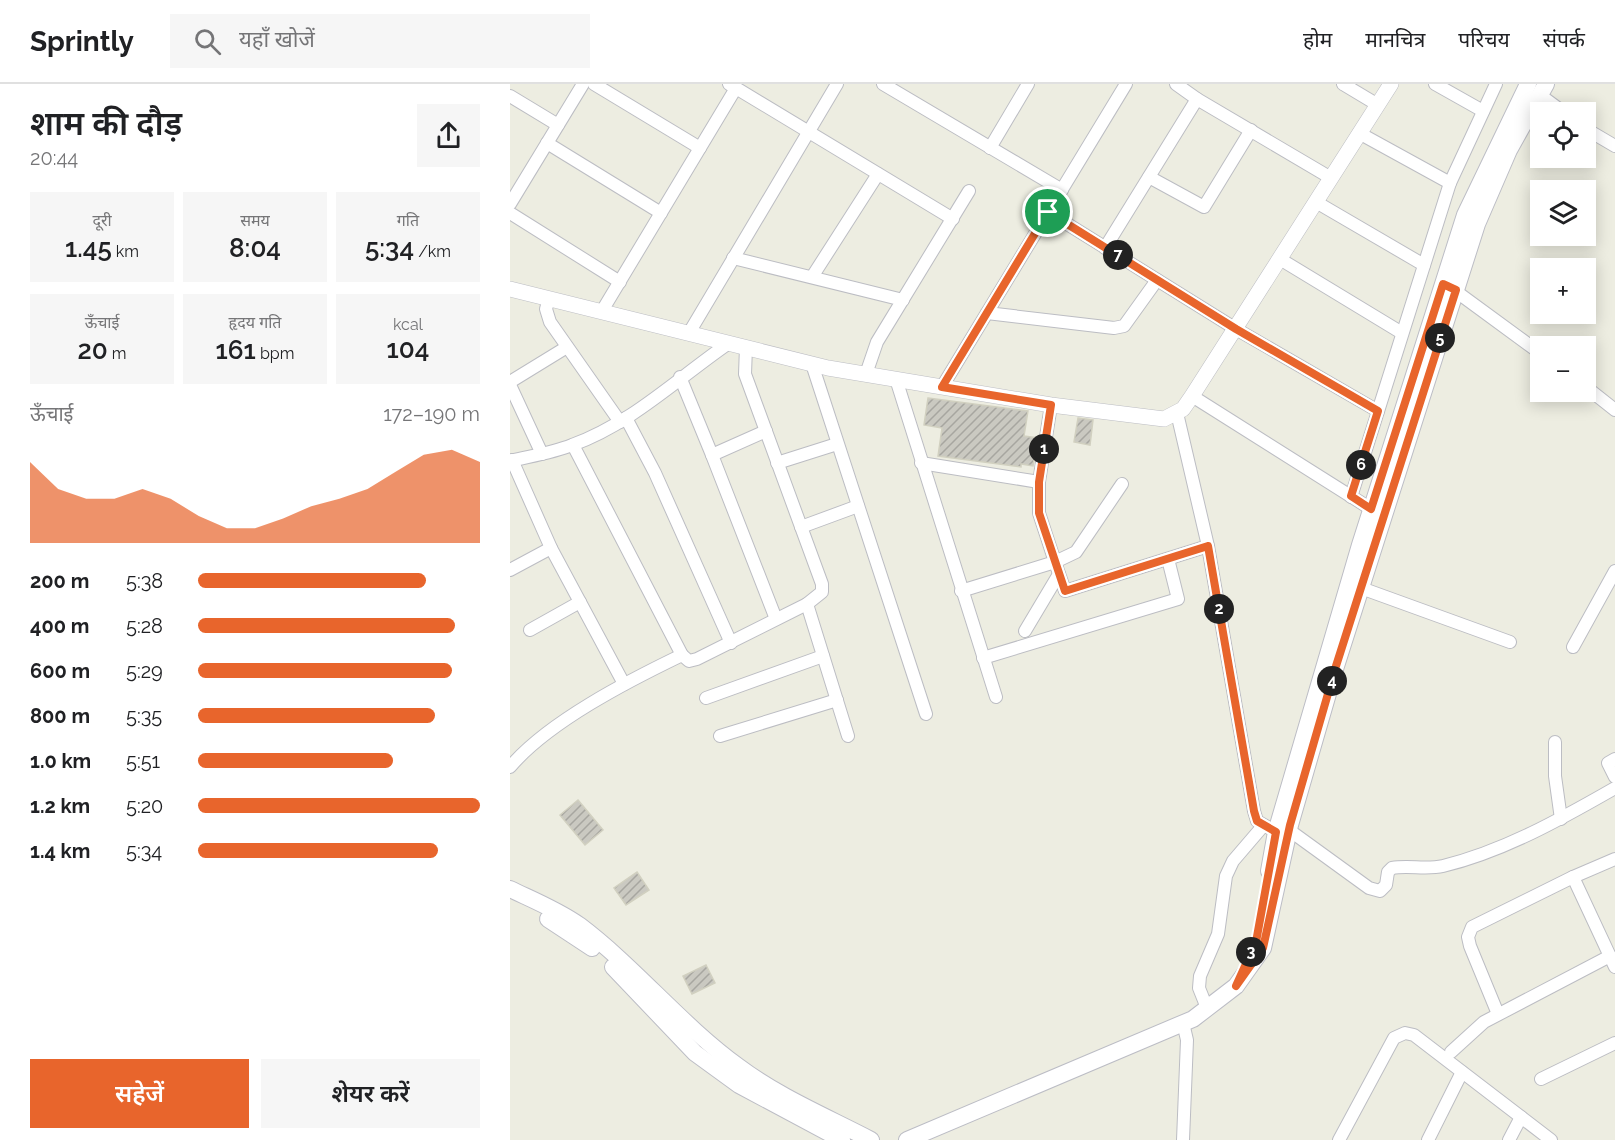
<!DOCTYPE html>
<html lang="hi">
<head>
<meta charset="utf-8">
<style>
  body { margin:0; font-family:Raleway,"Noto Sans Devanagari",sans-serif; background:#f6f6f6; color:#202124; height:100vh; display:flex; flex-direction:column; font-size:22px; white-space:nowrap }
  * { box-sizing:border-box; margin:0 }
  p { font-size:20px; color:#757577 }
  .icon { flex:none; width:33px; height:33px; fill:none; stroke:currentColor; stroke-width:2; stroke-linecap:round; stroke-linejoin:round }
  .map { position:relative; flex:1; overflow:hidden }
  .panel { display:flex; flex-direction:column; background:#fff; width:510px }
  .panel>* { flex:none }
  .controls { position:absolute; left:1020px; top:18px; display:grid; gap:12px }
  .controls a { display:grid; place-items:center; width:66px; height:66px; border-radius:0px; background:#fff; box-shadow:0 3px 15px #0003; font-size:30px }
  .pin { position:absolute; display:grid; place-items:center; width:51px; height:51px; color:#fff; margin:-26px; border:3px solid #fff; border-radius:50%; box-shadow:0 2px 6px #0007 }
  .km { position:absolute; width:30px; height:30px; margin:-15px; border-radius:50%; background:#222; color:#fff; font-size:16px; line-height:30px; text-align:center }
  .round { display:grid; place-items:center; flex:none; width:63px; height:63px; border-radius:0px; background:#f6f6f6 }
  .summary { display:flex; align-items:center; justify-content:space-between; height:102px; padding:0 30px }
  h1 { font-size:33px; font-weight:600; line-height:45px }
  .stats { display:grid; grid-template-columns:repeat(3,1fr); gap:9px; height:102px; padding:6px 30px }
  .stats div { display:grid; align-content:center; border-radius:0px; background:#f6f6f6; text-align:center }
  .stats b { font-size:26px; font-weight:600 }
  .stats small { font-size:16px; font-weight:400 }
  .stats p { font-size:16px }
  .chart { height:168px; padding:12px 30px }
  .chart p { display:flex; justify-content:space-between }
  .chart svg { width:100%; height:108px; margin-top:6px; fill:#e8652c; opacity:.7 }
  .primary-button { display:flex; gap:12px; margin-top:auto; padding:12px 30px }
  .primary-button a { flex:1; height:69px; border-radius:0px; background:#e8652c; color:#fff; font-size:24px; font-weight:600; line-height:69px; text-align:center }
  .primary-button a+a { background:#f6f6f6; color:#202124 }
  ul { padding:0 30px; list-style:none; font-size:20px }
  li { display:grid; grid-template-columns:96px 72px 1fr; align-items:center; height:45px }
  li i { height:15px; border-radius:8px; background:#e8652c }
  header { display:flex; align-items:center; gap:36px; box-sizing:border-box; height:84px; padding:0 30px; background:#fff; border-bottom:2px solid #e0e0e0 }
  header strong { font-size:28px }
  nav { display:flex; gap:33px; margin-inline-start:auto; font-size:21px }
  .search { width:420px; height:54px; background:#f6f6f6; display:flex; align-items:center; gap:15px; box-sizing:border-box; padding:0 21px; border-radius:0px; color:#757577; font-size:22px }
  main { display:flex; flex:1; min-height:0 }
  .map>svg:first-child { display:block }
</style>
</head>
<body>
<header>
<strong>Sprintly</strong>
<div class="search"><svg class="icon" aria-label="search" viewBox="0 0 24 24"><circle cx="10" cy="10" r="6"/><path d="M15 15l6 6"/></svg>यहाँ खोजें</div>
<nav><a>होम</a><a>मानचित्र</a><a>परिचय</a><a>संपर्क</a></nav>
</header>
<main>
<section class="panel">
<div class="summary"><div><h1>शाम की दौड़</h1><p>20:44</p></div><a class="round"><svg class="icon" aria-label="share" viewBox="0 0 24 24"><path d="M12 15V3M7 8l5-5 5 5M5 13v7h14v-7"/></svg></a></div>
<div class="stats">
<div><p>दूरी</p><b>1.45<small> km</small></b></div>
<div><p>समय</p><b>8:04</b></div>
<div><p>गति</p><b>5:34<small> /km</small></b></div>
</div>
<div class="stats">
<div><p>ऊँचाई</p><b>20<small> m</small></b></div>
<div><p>हृदय गति</p><b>161<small> bpm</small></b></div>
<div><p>kcal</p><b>104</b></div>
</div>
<div class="chart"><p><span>ऊँचाई</span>172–190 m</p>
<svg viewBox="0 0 160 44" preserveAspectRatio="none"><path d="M0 44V11L10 22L20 26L30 26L40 22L50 26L60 33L70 38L80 38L90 34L100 29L110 26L120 22L130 15L140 8L150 6L160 11V44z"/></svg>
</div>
<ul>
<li><b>200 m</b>5:38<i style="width:81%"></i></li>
<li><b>400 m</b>5:28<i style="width:91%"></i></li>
<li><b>600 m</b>5:29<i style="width:90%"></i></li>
<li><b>800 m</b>5:35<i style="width:84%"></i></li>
<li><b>1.0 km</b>5:51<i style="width:69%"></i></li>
<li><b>1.2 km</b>5:20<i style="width:100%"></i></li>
<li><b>1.4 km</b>5:34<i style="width:85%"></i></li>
</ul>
<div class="primary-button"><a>सहेजें</a><a>शेयर करें</a></div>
</section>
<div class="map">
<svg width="1105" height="1056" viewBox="0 0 1105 1056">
  <defs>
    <pattern id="building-hatch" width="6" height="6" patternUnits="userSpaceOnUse" patternTransform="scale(1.5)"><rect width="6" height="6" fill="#cac9c1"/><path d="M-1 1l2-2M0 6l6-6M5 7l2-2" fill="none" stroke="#a7a6a0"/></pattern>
  </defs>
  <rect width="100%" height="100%" fill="#edede1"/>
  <g fill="url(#building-hatch)" stroke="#d1d0c0" stroke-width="1.5">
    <polygon points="418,314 518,327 514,352 528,354 523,382 511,380 511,383 428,372 432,344 414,341"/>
    <polygon points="568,334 583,336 580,361 564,358"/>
    <polygon points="68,716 93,746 75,761 50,731"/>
    <polygon points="127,788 139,806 116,821 104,804"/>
    <polygon points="196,881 205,899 182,910 173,892"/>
  </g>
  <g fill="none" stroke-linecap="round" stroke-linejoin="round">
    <g stroke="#bcbdc3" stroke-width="14">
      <g id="minor">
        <polyline points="84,0 190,64"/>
        <polyline points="373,0 552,106"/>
        <polyline points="666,0 687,15"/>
        <polyline points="833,0 868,21"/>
        <polyline points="925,0 973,27"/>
        <polyline points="226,4 443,135"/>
        <polyline points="1030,11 1053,28"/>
        <polyline points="0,12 48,41"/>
        <polyline points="1076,45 1105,62"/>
        <polyline points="849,49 940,99"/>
        <polyline points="37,59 151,129"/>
        <polyline points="480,64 518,0"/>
        <polyline points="639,93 694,123 741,46"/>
        <polyline points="806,118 914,181"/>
        <polyline points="0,120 73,0"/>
        <polyline points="538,128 726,245 868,327"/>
        <polyline points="0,129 110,198"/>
        <polyline points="595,164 687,15 821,94"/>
        <polyline points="223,174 393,216"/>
        <polyline points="770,175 892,249"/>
        <polyline points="302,193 368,90"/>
        <polyline points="940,203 1030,269"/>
        <polyline points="39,214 36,225 40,238 110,338"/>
        <polyline points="92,227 226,4 219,0"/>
        <polyline points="477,229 604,244 614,242 647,196"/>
        <polyline points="179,249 327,0"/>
        <polyline points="236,263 235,290 312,500 312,508 297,520 338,652"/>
        <polyline points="302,280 416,630"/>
        <polyline points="356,290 367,258 459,107"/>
        <polyline points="170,293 202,371"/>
        <polyline points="386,295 486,613"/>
        <polyline points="0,298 57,263"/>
        <polyline points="0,301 32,370"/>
        <polyline points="432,303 616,0"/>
        <polyline points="1076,303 1105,326"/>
        <polyline points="682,312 861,425"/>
        <polyline points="667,329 698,462 744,727 747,737 766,748"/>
        <polyline points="116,334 145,389 221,559"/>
        <polyline points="256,347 202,371 266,535"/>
        <polyline points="63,361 172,571"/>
        <polyline points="2,376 41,464 114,600"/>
        <path d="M0 377C21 372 42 369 62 361 121 340 168 294 219 259"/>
        <polyline points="267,379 327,360"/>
        <polyline points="411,379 529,398"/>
        <polyline points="612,400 566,468 545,478 555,507 698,462"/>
        <polyline points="841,413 940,99 986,0"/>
        <polyline points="291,443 348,422"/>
        <polyline points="0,486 41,464"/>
        <polyline points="851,504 1000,558"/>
        <polyline points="451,507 545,478 529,429 529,398 541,321"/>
        <polyline points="20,546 70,518"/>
        <polyline points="515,547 549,490"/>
        <polyline points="1063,563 1105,487"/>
        <polyline points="473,574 668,515 658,475"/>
        <polyline points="196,614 313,572"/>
        <polyline points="210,652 327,616"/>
        <polyline points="1045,658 1045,692 1051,735"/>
        <polyline points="1105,675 1098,679 1105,693"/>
        <path d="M0 683C38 638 118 597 172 571L179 577 187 575 297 520"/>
        <path d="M779 746 859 804 870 807 876 801 878 788 882 784C899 781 916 786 933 782 994 767 1051 735 1105 704"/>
        <polyline points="1105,775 1063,793 1105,883"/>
        <polyline points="697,924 689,904 690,892 708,850 716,792 723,777 753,742"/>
        <polyline points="988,930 960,862 958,853 962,843 1063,793"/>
        <polyline points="941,968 974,938 1100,872"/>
        <polyline points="1031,995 1105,959"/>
        <polyline points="673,1056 677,956 673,939"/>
        <polyline points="829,1056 884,954 895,949 904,951 1041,1056"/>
        <polyline points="918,1056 952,988"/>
        <polyline points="999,1056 1011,1033"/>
      </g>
    </g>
    <g stroke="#bcbdc3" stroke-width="16">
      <polyline id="tertiary" points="0,205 318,284 541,321 654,335 673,325 682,312 881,0"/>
    </g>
    <g stroke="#bcbdc5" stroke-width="18">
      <g id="secondary">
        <polyline points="759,787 766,748 850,461 955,131 1018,0"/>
        <path d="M0 805C23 816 48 826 69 841 126 884 171 941 229 983 269 1013 317 1033 361 1056"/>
        <polyline points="38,835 82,864"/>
        <polyline points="103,883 185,969 229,1001 332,1056"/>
        <polyline points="397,1056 683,935 726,902 753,864 780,741 826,582 967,140 999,66 1036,0"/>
      </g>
    </g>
    <use href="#minor" stroke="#fff" stroke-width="12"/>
    <use href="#tertiary" stroke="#fff" stroke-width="15"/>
    <use href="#secondary" stroke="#fff" stroke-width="16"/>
  </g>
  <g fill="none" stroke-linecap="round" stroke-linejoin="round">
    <g stroke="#fff" stroke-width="12">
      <polygon id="route" points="538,128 726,245 868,327 841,412 861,425 933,200 946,206 826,582 780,741 753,864 726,902 746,858 766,748 747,737 744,727 698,462 555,507 529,429 529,398 541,321 432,303"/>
    </g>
    <use href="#route" stroke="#e8652c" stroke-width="8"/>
  </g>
</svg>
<div class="controls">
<a><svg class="icon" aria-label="locate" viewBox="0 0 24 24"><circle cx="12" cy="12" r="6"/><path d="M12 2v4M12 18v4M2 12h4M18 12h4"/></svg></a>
<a><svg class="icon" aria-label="layers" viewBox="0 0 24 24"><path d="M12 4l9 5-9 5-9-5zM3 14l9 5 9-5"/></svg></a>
<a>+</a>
<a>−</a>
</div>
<div class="pin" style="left:538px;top:128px;background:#1e9e55"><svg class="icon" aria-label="arrive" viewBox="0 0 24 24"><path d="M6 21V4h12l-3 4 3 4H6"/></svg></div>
<b class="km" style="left:534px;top:365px">1</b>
<b class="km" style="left:709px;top:525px">2</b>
<b class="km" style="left:741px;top:868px">3</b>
<b class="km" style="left:822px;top:597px">4</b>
<b class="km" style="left:930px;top:254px">5</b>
<b class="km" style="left:851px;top:381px">6</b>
<b class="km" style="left:608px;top:171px">7</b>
</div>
</main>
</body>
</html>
